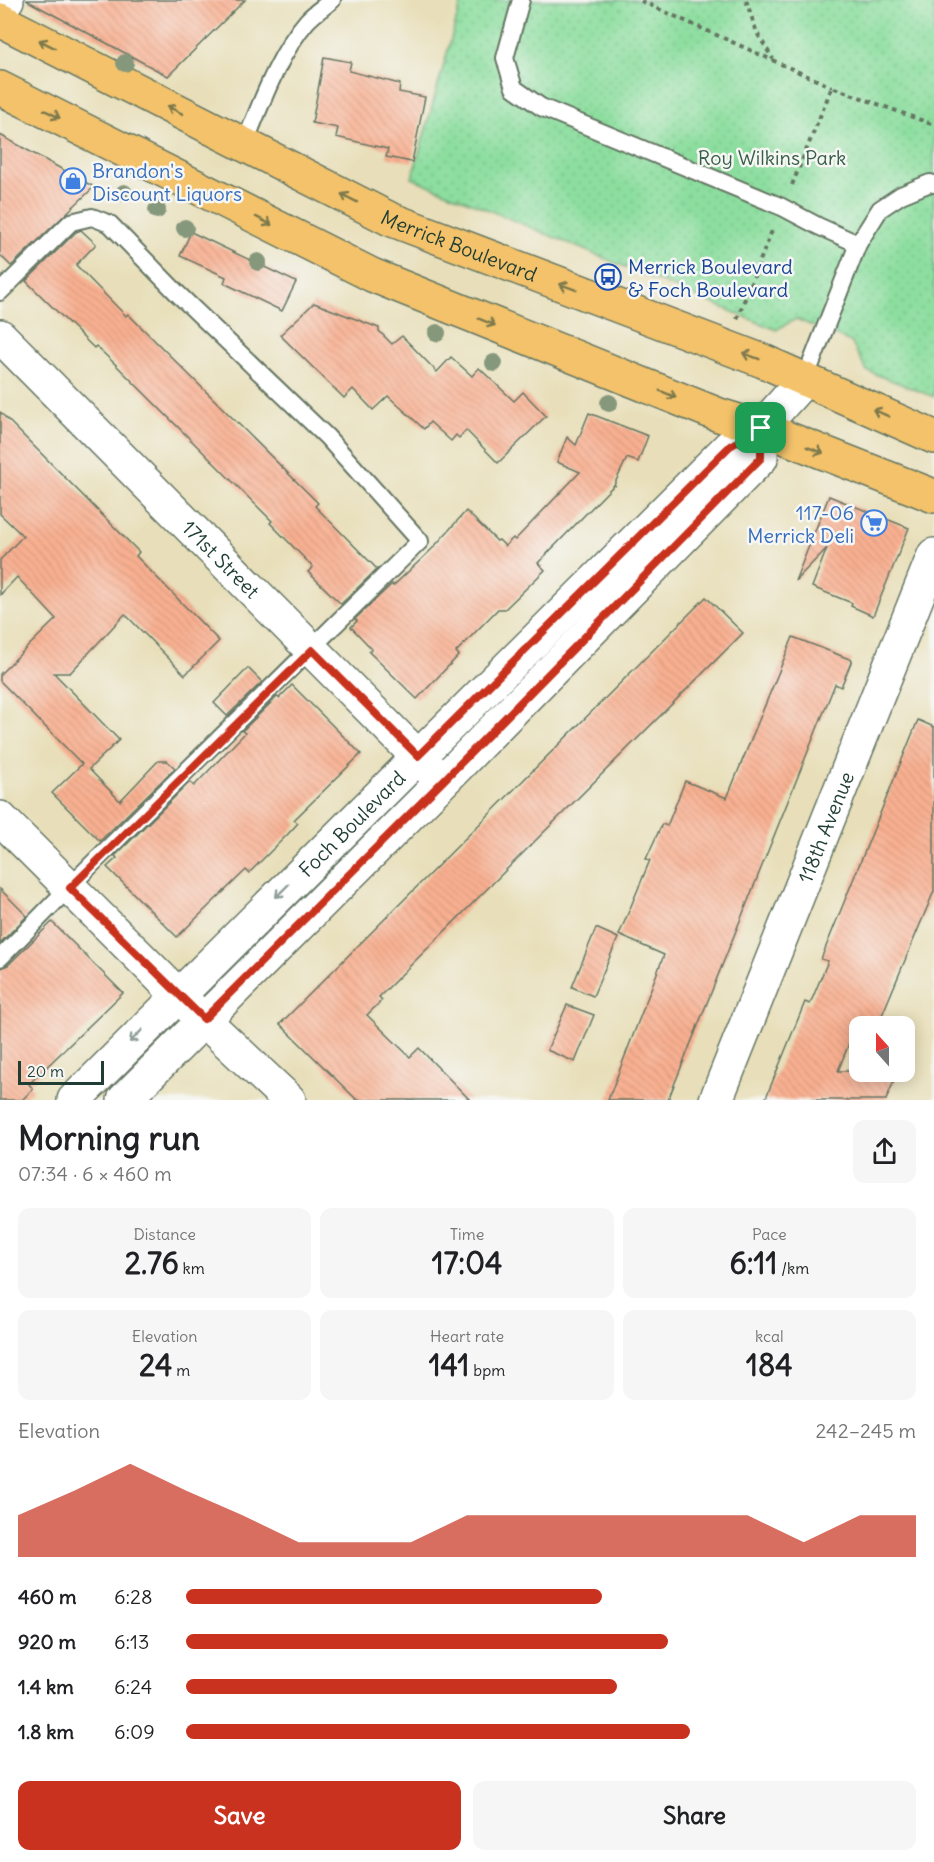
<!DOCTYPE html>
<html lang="en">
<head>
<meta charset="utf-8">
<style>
  body { margin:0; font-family:Delius,sans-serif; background:#f6f6f6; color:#202124; height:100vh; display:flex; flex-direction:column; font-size:22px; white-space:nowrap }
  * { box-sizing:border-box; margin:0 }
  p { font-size:20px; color:#757577 }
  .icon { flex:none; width:33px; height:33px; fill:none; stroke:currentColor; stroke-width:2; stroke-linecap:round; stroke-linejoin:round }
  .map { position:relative; height:1100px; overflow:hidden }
  .side { display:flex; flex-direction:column; background:#fff; flex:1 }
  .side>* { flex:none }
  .needle { width:39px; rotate:339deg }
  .fabs { position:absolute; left:849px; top:1016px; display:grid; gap:12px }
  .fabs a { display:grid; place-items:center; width:66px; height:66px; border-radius:12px; background:#fff; box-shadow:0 3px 15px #0003; font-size:30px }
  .scale { position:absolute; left:18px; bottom:15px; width:86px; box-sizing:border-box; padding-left:6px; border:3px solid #1f3d34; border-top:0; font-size:16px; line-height:21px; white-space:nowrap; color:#1f3d34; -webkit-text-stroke:4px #f6f6f2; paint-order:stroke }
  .pin { position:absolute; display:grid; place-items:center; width:51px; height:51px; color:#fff; margin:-26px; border-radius:12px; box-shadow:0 3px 9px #0006 }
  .round { display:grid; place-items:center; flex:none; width:63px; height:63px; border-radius:12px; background:#f6f6f6 }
  .summary { display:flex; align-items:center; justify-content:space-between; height:102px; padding:0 18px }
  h1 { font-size:33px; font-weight:800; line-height:45px }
  .stats { display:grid; grid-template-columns:repeat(3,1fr); gap:9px; height:102px; padding:6px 18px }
  .stats div { display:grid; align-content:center; border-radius:12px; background:#f6f6f6; text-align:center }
  .stats b { font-size:30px; font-weight:800 }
  .stats small { font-size:16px; font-weight:400 }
  .stats p { font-size:16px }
  .chart { height:168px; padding:12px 18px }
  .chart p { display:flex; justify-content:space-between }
  .chart svg { width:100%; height:108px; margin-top:6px; fill:#c8321e; opacity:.7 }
  .button { display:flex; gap:12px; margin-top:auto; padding:12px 18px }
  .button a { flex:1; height:69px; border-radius:12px; background:#c8321e; color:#fff; font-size:24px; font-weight:800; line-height:69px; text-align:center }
  .button a+a { background:#f6f6f6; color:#202124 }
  ul { padding:0 18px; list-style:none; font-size:20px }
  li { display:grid; grid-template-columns:96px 72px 1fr; align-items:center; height:45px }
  li i { height:15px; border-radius:8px; background:#c8321e }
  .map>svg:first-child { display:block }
</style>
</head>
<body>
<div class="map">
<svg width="934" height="1100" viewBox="0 0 934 1100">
  <defs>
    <pattern id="park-dots" width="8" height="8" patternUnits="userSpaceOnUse" patternTransform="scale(1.5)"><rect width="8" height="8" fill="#8cde9f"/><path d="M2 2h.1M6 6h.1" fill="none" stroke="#78bf8a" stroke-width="1.8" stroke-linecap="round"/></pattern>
    <pattern id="building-back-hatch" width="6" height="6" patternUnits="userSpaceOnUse" patternTransform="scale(1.5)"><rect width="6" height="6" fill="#f9b091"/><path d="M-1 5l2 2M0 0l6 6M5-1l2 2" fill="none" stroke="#d5987e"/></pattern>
  </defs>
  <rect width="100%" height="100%" fill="#f6f6f2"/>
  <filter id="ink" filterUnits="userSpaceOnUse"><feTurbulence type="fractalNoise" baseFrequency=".0167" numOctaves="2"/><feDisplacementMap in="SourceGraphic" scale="12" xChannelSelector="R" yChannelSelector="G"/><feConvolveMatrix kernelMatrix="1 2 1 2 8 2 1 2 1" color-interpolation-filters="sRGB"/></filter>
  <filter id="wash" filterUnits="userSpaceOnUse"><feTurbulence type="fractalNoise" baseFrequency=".008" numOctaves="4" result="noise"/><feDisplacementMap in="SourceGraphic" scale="24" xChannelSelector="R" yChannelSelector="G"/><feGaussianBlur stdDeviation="1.35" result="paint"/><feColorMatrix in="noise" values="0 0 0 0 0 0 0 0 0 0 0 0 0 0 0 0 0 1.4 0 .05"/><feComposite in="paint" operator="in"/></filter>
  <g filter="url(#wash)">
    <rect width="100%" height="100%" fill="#e8dfba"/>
    <polygon fill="url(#park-dots)" stroke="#568e6a" stroke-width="1.5" points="462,0 934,0 934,397 867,371 851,342 796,319 776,330 412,178"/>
    <g id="blocks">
      <g fill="url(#building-back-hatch)">
        <polygon points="26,0 245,0 168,76"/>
        <polygon points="324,57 351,62 349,71 400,84 399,92 425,97 412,162 386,157 388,149 336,137 338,128 312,123"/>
        <polygon points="0,135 94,187 11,266 0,255"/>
        <polygon points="81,230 96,244 76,265 126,316 128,314 318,503 315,506 377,569 341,604 308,572 313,567 270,523 272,521 113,362 96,346 94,348 26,281 76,232"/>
        <polygon points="191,232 296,282 282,311 224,283 226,277 180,256"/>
        <polygon points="314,303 379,328 379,331 392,344 402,336 437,372 451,357 472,376 479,368 514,401 523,392 546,416 498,463 466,430 459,438 456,435 451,441 430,422 424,429 388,396 373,410 353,389 344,398 280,335"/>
        <polygon points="0,412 139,552 136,556 219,641 185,675 125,614 70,673 54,673 119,740 89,769 120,801 158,761 167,761 175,768 100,841 52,793 82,764 0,681 0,674 56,619 17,577 0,595 0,560 23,536 0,514"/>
        <polygon points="589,413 648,436 638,462 627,458 614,485 616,486 614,485 538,563 545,570 505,609 498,609 456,652 459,655 417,699 369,652 372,649 351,627 357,621 355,619 392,584 393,586 432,549 466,511 497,541 499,540 505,546 513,538 515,540 580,472 557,462 567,437 576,445"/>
        <polygon points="829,496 909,528 873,616 851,606 852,603 812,587 827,548 795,581"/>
        <polygon points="706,597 743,633 379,997 382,1000 367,1015 410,1057 419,1048 470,1100 357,1100 280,1024"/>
        <polygon points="793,637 852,660 841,687 835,684 668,1100 608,1100 664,955 619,935 650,860 646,859 662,824 667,826 685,781 727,798"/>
        <polygon points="248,668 262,682 227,716 214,703"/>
        <polygon points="292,685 361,754 294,820 298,823 288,834 249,873 246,870 177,937 107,867 117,858 115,856 190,782 194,786 245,733 242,731 277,697 279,698"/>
        <polygon points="918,720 934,727 934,891 880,1020 871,1020 860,1016 838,1071 898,1071 886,1100 765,1100 805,1002 810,1004 828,961 821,959"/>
        <polygon points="0,889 27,916 0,943"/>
        <polygon points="52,922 123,993 29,1084 33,1089 22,1100 0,1100 0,968 8,965"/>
        <polygon points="596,928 618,938 593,996 572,987"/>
        <polygon points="567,1005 594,1015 575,1062 547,1050"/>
      </g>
    </g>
  </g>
  <g filter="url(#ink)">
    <use href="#blocks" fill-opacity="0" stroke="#657663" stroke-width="1.5"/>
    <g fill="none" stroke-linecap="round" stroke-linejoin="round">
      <g stroke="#657663" stroke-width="20">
        <g id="lane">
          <polyline points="521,0 505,58 514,88 541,107 782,207 818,226 858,244"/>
          <path d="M244 145C260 106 279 53 307 21 314 13 324 7 332 0"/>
          <polyline points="0,292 71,222 92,217 110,224 178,294 327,437 420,541 90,866 0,958"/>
          <polyline points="805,379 858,244 880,209 901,195 930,183 934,184"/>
        </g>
      </g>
      <g stroke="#657663" stroke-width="36">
        <g id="street">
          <polyline points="0,8 7,0"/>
          <path id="s1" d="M0 336 432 771"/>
          <polyline points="0,818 191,1008 289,1100"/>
          <path id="s2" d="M74 1100 730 446 761 428 805 379"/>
          <polyline points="124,1100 442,782 761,458 761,428"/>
          <path id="s3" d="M716 1100 934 555"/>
        </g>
      </g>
      <g stroke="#657663" stroke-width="36">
        <g id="primary">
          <path id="s4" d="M0 20 390 219 763 361 934 437"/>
          <polyline points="0,88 372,275 719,415 761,428 934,496"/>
        </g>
      </g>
      <g stroke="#657663" stroke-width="4" stroke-dasharray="4.5 4.5" stroke-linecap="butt">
        <polyline points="746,0 757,33 773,59"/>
        <polyline points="641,1 832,87"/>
        <polyline points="792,185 832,87 934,125"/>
        <polyline points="737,319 773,228"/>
      </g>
      <use href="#lane" stroke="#fff" stroke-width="16"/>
      <use href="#street" stroke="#fff" stroke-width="33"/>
      <use href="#primary" stroke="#f3c26a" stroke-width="33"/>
    </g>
    <g fill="#86987c">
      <circle cx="125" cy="63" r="9"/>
      <circle cx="124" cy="193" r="9"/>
      <circle cx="157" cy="210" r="9"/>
      <circle cx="185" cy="228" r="9"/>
      <circle cx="258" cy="262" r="9"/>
      <circle cx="437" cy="333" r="9"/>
      <circle cx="494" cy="363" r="9"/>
      <circle cx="609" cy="403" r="9"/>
    </g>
    <defs><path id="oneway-shaft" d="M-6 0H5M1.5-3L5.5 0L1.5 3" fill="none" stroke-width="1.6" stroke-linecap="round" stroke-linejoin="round" transform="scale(1.5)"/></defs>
    <g stroke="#7e794c">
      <use href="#oneway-shaft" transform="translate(47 44) rotate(-153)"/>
      <use href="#oneway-shaft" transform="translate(175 110) rotate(-153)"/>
      <use href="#oneway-shaft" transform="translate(52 114) rotate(27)"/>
      <use href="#oneway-shaft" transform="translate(349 198) rotate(-153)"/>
      <use href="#oneway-shaft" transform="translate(264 221) rotate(27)"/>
      <use href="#oneway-shaft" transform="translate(568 287) rotate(-159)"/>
      <use href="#oneway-shaft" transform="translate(487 322) rotate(22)"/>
      <use href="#oneway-shaft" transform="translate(751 356) rotate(-159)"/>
      <use href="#oneway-shaft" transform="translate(668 394) rotate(22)"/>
      <use href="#oneway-shaft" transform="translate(881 413) rotate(-156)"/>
      <use href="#oneway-shaft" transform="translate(815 450) rotate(21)"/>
    </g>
    <g stroke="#8f9e9a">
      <use href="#oneway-shaft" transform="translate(282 891) rotate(135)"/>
      <use href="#oneway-shaft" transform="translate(136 1036) rotate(135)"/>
    </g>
  </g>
  <g fill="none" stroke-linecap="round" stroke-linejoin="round" filter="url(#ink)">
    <g stroke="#fff" stroke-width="12">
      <polygon id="route" points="761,428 761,458 442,782 204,1019 70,888 312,650 418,756 730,446"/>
    </g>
    <use href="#route" stroke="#c8321e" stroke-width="8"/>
  </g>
  <defs>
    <g id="shop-ring" transform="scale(1.35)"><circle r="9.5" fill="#f6f6f2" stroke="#3f7fe0" stroke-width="1.5"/><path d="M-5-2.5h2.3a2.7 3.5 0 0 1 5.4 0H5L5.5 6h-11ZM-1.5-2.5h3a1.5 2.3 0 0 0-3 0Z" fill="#3f7fe0"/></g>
    <g id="bus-ring" transform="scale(1.35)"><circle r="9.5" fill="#f6f6f2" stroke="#1a4fb4" stroke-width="1.5"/><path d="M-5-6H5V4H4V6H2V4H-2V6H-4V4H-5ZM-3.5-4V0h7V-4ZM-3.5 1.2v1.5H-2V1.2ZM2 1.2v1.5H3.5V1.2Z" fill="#1a4fb4"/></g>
    <g id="supermarket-ring" transform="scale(1.35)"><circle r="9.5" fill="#f6f6f2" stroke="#3f7fe0" stroke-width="1.5"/><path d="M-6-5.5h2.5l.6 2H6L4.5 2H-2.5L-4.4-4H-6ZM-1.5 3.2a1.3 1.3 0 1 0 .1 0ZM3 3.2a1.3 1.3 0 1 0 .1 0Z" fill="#3f7fe0"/></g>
  </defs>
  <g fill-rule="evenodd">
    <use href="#shop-ring" x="73" y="181"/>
    <use href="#bus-ring" x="608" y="277"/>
    <use href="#supermarket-ring" x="874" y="523"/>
  </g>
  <g text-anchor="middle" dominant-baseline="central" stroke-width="5" stroke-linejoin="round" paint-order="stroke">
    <g font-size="20" fill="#355d49" stroke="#f6f6f2">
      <text x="772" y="157">Roy Wilkins Park</text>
    </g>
    <g font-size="20" fill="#366cbe" stroke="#f6f6f2" text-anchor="start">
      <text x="92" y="170">Brandon's<tspan x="92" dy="23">Discount Liquors</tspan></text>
      <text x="854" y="512" text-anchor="end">117-06<tspan x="854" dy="23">Merrick Deli</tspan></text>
    </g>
    <g font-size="20" fill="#1f3d34" stroke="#f6f6f2">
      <text stroke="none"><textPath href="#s4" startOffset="512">Merrick Boulevard</textPath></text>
      <text stroke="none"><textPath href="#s1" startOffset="314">171st Street</textPath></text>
      <text stroke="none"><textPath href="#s2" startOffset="392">Foch Boulevard</textPath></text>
      <text stroke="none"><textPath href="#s3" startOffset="294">118th Avenue</textPath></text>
    </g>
    <g font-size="20" fill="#164399" stroke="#f6f6f2" text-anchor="start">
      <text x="628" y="266">Merrick Boulevard<tspan x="628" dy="23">&amp; Foch Boulevard</tspan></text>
    </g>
  </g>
</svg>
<div class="fabs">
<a><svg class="needle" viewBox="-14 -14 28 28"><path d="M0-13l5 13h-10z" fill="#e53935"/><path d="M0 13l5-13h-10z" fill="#757577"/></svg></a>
</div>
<div class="scale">20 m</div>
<div class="pin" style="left:761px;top:428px;background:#1e9e55"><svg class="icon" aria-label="arrive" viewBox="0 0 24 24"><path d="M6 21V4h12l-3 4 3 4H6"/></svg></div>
</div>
<section class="side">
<div class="summary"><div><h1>Morning run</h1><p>07:34 · 6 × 460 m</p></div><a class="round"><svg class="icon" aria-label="share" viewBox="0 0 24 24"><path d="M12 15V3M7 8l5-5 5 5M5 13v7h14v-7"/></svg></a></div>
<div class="stats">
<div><p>Distance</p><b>2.76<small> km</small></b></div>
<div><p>Time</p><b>17:04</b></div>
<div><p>Pace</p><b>6:11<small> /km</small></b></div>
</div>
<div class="stats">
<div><p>Elevation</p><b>24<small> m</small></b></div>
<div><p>Heart rate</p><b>141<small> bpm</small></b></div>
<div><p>kcal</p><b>184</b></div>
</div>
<div class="chart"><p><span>Elevation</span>242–245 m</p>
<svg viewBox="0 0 160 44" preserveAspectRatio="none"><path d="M0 44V27L10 17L20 6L30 17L40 27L50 38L60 38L70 38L80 27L90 27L100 27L110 27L120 27L130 27L140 38L150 27L160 27V44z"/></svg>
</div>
<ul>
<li><b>460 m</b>6:28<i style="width:57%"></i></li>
<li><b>920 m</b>6:13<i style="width:66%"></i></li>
<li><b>1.4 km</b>6:24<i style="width:59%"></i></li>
<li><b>1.8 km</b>6:09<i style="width:69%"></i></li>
</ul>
<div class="button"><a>Save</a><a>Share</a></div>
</section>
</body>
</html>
